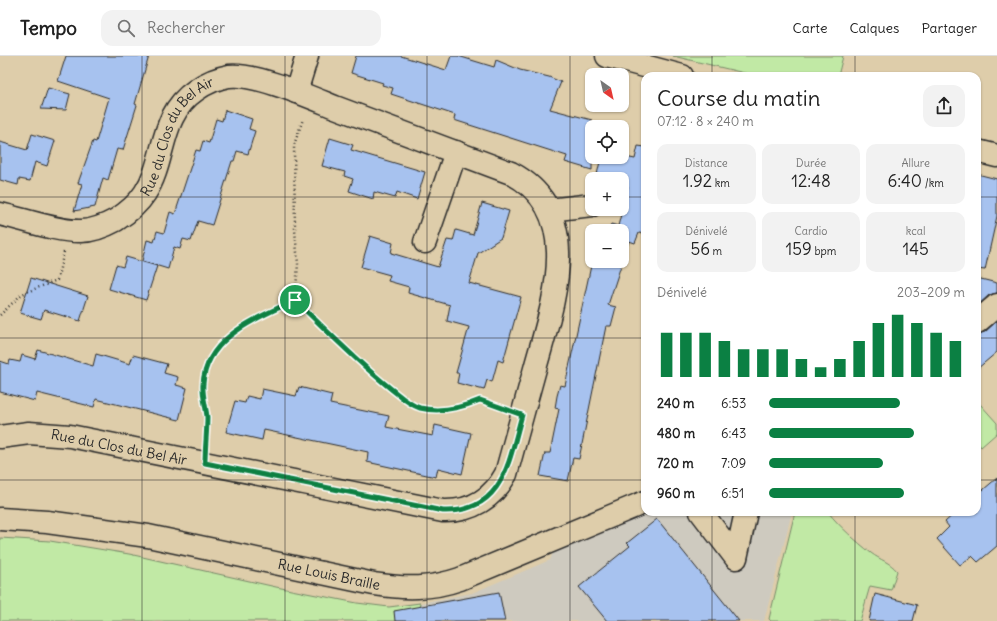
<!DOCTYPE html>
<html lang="fr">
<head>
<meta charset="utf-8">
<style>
  body { margin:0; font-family:Delius,sans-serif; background:#f2f2f2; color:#222; height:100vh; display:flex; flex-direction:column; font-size:15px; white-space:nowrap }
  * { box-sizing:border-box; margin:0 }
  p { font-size:13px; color:#767676 }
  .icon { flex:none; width:22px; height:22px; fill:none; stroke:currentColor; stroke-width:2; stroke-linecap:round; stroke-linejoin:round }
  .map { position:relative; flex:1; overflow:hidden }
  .details { position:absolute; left:641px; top:16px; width:340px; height:444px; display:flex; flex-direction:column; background:#fff; border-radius:12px; box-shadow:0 1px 3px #0004 }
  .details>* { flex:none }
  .needle { width:26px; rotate:146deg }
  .tools { position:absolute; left:585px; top:12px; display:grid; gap:8px }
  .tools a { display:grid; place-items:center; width:44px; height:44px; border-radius:8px; background:#fff; box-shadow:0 1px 3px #0004; font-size:20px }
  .pin { position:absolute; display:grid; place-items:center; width:34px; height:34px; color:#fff; margin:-17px; border:2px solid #fff; border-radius:50%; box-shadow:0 1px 4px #0007 }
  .round { display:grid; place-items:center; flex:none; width:42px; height:42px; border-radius:12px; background:#f2f2f2 }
  .overview { display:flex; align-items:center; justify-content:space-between; height:68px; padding:0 16px }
  h1 { font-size:22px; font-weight:600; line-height:30px }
  .metrics { display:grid; grid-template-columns:repeat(3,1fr); gap:6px; height:68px; padding:4px 16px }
  .metrics div { display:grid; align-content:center; border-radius:10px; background:#f2f2f2; text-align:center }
  .metrics b { font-size:17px; font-weight:600 }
  .metrics small { font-size:11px; font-weight:400 }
  .metrics p { font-size:11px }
  .chart { height:112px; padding:8px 16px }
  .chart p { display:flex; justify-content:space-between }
  .chart svg { width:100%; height:72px; margin-top:4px; stroke:#0b8043; stroke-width:6 }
  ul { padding:0 16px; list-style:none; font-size:13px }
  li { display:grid; grid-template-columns:64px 48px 1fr; align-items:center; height:30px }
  li i { height:10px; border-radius:5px; background:#0b8043 }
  header { display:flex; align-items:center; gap:24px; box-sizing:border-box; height:56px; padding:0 20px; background:#fff; border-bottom:1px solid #e0e0e0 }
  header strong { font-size:19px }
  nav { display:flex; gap:22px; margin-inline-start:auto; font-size:14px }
  .search { width:280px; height:36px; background:#f2f2f2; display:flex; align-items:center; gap:10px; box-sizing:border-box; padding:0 14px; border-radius:12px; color:#767676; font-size:15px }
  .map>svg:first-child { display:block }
</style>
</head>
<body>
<header>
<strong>Tempo</strong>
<div class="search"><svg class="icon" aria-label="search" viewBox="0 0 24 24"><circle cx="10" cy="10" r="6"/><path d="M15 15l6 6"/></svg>Rechercher</div>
<nav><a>Carte</a><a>Calques</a><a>Partager</a></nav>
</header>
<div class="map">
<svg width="997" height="565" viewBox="0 0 997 565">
  <rect width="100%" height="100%" fill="#decdaa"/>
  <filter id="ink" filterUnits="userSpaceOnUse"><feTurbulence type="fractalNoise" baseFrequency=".025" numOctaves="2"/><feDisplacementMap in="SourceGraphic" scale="8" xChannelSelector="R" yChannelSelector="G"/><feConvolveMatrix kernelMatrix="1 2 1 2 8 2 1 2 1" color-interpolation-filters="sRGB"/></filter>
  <g filter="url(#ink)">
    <polygon fill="#cecabf" points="645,456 792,456 764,565 417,565 420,547 472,537 550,504 554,494"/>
    <g fill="#c1e9a5" stroke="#768a68">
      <polygon points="673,0 843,0 838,20 757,20"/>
      <polygon points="980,348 997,367 997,377 981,391 977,386 977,351"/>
      <path d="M795 456H828C840 471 856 485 871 497 880 504 890 506 897 515L891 534 870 530 860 565H771L769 563Z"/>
      <polygon points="0,482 50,485 129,498 276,531 357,547 389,551 420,547 417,565 0,565"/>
    </g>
    <g fill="#a7c2ef" stroke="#2b2b2b">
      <polygon points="66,0 149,0 135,48 137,49 123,94 117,93 108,124 103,122 95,151 74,155 82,128 78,127 93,85 96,86 109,42 58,25"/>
      <polygon points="356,0 401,0 446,14 451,0 458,0 494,11 496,4 520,14 549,21 561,26 550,53 592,64 592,114 565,106 567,100 454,64 455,59 391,38 393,32 382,29 383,27 351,17"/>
      <polygon points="48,32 70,38 66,54 41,53"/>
      <polygon points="225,54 252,63 249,73 255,75 248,98 237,95 234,105 232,105 212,169 198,165 191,185 183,183 180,193 174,191 168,213 142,205 147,184 154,186 157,175 164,177 170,156 175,158 196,94 200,95 203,85 209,87 216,63 222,65"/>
      <polygon points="32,78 55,85 47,110 35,106 30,125 19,123 18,129 0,124 0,86 27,94"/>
      <polygon points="330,82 353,89 351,94 425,116 417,143 397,136 395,142 374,136 373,143 349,135 353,123 344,120 345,116 322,110"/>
      <polygon points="638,90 645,91 645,178 639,177 635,187 629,185 608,249 616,251 611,270 606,270 579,403 573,402 568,425 540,420 545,397 550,397 559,353 555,352 557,340 560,329 565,330 592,205 622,205 622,175 608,175 611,168 618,170 628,131 622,130 622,123 596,123 601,101 625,101 635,103"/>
      <polygon points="977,118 997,123 997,160 985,214 977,213"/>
      <polygon points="482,147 509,155 501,182 478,197 469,227 521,241 503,306 498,304 492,326 487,324 484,334 457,327 459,317 456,317 469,271 447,265 450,249 408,237 409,231 388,225 390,219 361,211 370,180 393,187 391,197 438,211 447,184 453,185 456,174 473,179"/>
      <polygon points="126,201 157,210 146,244 109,233 116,209 123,211"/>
      <polygon points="31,222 88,240 80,265 44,254 41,263 20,257"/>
      <polygon points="977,222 997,227 997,237 989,239 977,250"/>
      <polygon points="997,265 997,296 977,313 977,278 985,276"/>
      <polygon points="38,294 93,310 96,298 130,308 133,299 167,308 164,317 178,321 176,329 187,332 179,364 96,343 94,351 37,337 35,345 0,336 0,305 9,308 10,304 20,306 22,299 35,303"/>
      <polygon points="299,331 332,339 330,348 389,360 386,371 433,380 435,369 471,377 462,418 438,412 436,421 367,406 368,396 264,374 262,384 226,376 235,345 245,347 247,340 260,343 262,333 296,340"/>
      <polygon points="997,422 997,490 978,506 972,500 960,509 937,483 949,471 945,466 956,456 977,456 977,439"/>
      <polygon points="657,463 739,565 607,565 579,531 630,490 627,487"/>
      <polygon points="499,536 505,565 395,565 394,555"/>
      <polygon points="875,538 917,549 913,565 869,565"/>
    </g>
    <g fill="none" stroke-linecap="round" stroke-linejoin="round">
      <g stroke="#2b2b2b" stroke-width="25">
        <g id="minor">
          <polyline points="607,0 682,20"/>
          <polyline points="296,36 307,0"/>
          <polyline points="977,95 997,100"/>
          <polyline points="549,154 592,149"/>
          <path id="s1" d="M0 158C23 163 58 176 81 175 94 175 105 170 116 164 127 157 138 148 145 137 167 103 158 60 196 34 206 27 217 22 229 20 255 17 310 41 335 51 394 73 453 95 511 117 586 156 553 247 536 309 526 345 516 382 506 418 493 442 471 456 443 455L70 380 29 377 0 381"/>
          <polyline points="425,186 456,96"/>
          <polyline points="977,266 997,249"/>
          <polyline points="701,456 736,502 746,456"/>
          <path id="s2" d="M0 463 47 466 148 480 374 528C405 533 431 533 460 523L645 446"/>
        </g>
      </g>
      <g stroke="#2b2b2b" stroke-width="2.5" stroke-dasharray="1 3" stroke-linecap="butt">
        <path d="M295 244C326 274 356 305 390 332 399 339 409 349 420 352 441 357 461 352 480 344L501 351"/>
        <polyline points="0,259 22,238 57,224 64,196"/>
        <path d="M206 385C206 377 207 368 206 360 206 350 203 339 203 329 203 283 261 261 295 244L298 208 295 174 294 89 303 63"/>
      </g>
      <use href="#minor" stroke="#decdaa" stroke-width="22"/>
    </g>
  </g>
  <g fill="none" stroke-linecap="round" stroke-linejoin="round" filter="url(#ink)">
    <g stroke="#fff" stroke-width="8">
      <path id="route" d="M295 244C326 274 356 305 390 332 399 339 409 349 420 352 441 357 461 352 480 344L522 359C509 404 504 457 443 455L205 407C205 392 207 376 207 361 206 350 202 339 203 328 206 280 259 262 295 244Z"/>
    </g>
    <use href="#route" stroke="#0b8043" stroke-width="5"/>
  </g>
  <path fill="none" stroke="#2b2b2b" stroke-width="1" stroke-opacity="0.55" d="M142 0V565M285 0V565M427 0V565M570 0V565M712 0V20M855 0V20M0 141H592M622 141H645M977 141H997M0 282H645M977 282H997M0 424H645M977 424H997M712 456V565M855 456V565"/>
  <g text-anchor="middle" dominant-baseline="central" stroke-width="3" stroke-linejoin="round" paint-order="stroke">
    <g font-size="14" fill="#2b2b2b" stroke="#decdaa">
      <text stroke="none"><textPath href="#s1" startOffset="227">Rue du Clos du Bel Air</textPath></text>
      <text transform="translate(119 391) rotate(11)">Rue du Clos du Bel Air</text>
      <text stroke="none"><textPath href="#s2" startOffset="334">Rue Louis Braille</textPath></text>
    </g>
  </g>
</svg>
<div class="tools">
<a><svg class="needle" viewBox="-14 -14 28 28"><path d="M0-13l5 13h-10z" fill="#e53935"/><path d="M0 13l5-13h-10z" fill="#767676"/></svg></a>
<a><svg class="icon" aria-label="locate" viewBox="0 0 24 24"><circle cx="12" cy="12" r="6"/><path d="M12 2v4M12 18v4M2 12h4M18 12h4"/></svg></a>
<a>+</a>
<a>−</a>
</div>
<div class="pin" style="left:295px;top:244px;background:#1e9e55"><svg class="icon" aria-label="arrive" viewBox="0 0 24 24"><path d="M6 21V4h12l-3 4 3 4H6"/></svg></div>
<section class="details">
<div class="overview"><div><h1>Course du matin</h1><p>07:12 · 8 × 240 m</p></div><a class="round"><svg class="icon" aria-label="share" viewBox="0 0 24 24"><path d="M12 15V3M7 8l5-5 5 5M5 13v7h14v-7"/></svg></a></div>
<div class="metrics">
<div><p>Distance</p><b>1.92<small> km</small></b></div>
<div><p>Durée</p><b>12:48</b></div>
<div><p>Allure</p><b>6:40<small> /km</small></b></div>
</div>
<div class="metrics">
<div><p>Dénivelé</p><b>56<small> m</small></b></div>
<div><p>Cardio</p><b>159<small> bpm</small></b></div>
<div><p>kcal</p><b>145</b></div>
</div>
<div class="chart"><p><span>Dénivelé</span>203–209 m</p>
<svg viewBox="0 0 160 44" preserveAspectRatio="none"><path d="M5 44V17M15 44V17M25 44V17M35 44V22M45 44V27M55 44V27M65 44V27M75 44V33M85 44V38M95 44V33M105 44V22M115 44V11M125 44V6M135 44V11M145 44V17M155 44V22"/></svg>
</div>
<ul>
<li><b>240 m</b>6:53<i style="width:67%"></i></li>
<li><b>480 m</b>6:43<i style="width:74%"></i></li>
<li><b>720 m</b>7:09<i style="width:58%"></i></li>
<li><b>960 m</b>6:51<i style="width:69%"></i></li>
</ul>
</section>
</div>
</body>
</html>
